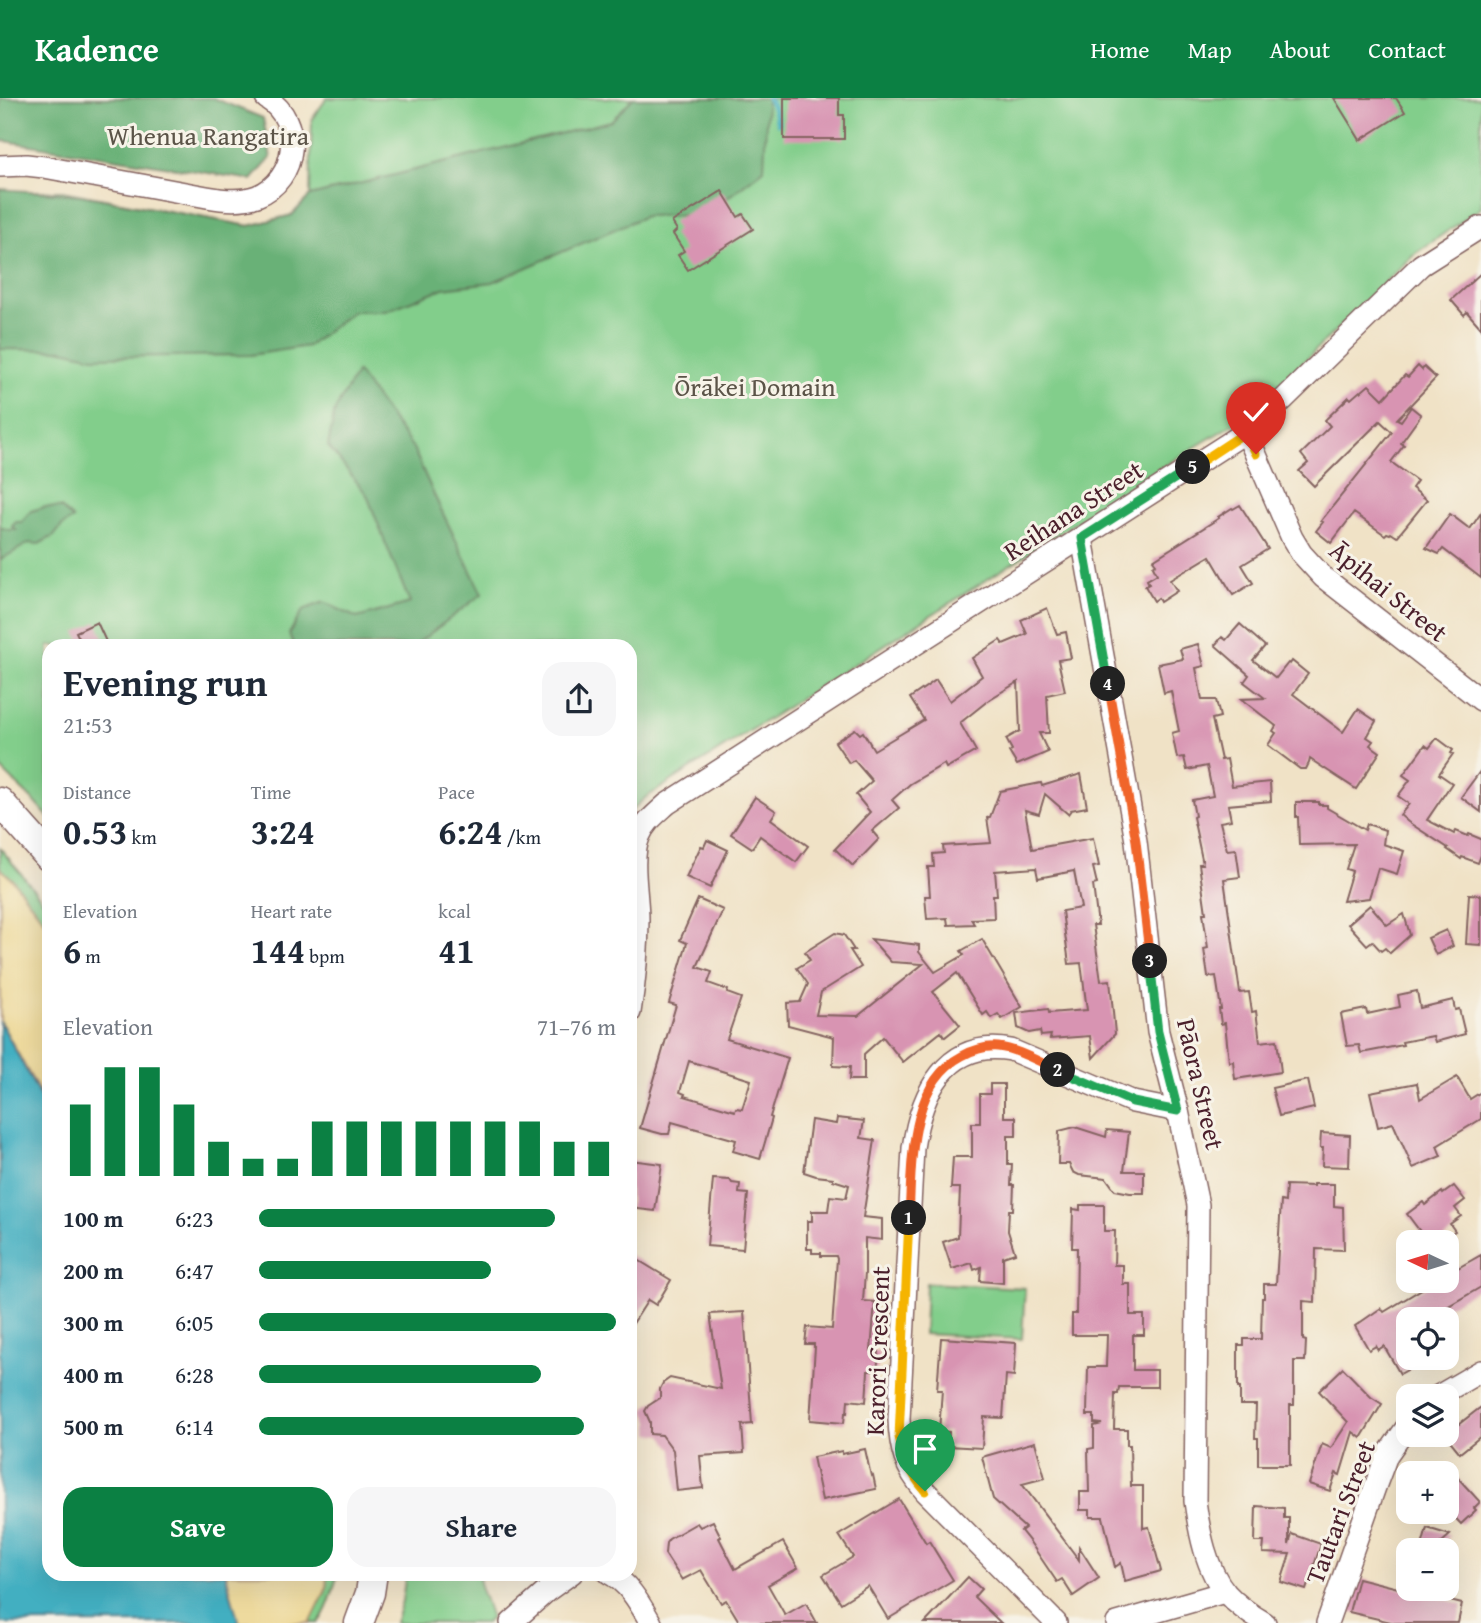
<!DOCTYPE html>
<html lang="en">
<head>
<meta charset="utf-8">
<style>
  body { margin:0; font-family:"Gentium Book Plus",serif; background:#f6f6f7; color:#1f2937; height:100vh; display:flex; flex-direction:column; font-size:26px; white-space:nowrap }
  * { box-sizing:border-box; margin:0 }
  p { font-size:23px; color:#747a83 }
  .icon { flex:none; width:38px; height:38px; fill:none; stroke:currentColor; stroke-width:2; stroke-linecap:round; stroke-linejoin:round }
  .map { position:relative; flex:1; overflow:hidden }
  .panel { position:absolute; left:42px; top:541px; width:595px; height:942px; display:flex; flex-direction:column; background:#fff; border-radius:21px; box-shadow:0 7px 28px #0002 }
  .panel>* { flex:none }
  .needle { width:46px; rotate:274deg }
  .tools { position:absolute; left:1396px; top:1132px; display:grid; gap:14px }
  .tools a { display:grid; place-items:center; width:63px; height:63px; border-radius:14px; background:#fff; box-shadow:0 7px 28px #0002; font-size:35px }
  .pin { position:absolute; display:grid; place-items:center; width:60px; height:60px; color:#fff; margin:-72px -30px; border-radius:50% 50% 50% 0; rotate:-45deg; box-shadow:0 0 7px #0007 }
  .pin .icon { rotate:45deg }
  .km { position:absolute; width:35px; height:35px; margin:-18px; border-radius:50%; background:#222; color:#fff; font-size:19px; line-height:35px; text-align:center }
  .round { display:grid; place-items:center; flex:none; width:74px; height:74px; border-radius:21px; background:#f6f6f7 }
  .head { display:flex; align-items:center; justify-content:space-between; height:119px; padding:0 21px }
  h1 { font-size:38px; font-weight:600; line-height:52px }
  .metrics { display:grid; grid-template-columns:repeat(3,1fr); gap:10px; height:119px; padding:7px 21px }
  .metrics div { display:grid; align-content:center }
  .metrics b { font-size:35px; font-weight:600 }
  .metrics small { font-size:19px; font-weight:400 }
  .metrics p { font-size:19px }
  .chart { height:196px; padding:14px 21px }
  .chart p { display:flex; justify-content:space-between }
  .chart svg { width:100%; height:126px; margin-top:7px; stroke:#0b8043; stroke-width:6 }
  .action { display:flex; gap:14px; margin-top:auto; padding:14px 21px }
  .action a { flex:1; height:80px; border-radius:21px; background:#0b8043; color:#fff; font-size:28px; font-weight:600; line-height:80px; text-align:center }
  .action a+a { background:#f6f6f7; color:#1f2937 }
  ul { padding:0 21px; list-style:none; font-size:23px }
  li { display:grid; grid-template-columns:112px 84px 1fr; align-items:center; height:52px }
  li i { height:18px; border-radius:9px; background:#0b8043 }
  header { display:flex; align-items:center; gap:42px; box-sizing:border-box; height:98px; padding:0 35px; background:#0b8043; color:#fff }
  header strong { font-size:33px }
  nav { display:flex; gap:38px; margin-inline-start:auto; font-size:24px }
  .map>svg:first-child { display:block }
</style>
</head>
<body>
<header>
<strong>Kadence</strong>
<nav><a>Home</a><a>Map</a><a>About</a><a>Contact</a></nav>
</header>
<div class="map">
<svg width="1481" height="1525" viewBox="0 0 1481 1525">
  <rect width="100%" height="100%" fill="#f7f3e8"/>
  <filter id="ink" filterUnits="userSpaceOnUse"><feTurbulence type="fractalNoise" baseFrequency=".0143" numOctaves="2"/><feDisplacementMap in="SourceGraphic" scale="14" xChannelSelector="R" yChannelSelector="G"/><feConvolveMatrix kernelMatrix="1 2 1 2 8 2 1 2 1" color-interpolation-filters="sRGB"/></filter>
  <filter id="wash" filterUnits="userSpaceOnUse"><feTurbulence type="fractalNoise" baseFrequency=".00686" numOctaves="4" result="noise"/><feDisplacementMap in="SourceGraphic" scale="28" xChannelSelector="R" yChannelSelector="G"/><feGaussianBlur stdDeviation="1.57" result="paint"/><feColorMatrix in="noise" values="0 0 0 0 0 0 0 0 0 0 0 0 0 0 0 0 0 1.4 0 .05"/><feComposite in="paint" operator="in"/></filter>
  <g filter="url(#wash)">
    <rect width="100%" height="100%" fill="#f0e2c6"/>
    <g fill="#82ce8b" stroke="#66765b" stroke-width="2">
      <polygon points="327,0 1481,0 1481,110 1413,157 1250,316 1177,360 645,700 634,710 630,716 630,548 49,548 49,720 37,706 0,670 0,93 62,93 249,128 292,117 310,98 312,21"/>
      <polygon points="0,750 49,810 49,829 12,781 0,770"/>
      <polygon points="926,1185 1025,1190 1022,1241 924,1236"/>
      <path d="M327 1475H338C333 1492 329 1511 318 1525H310L326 1492Z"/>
      <polygon points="406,1475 480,1475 479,1485 491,1520 486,1525 395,1525 402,1503"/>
    </g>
    <g fill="#69b177" stroke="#5a6851" stroke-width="2">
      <polygon points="0,0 213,0 263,20 271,60 252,82 5,43 0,44"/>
      <polygon points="633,0 767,0 764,71 705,117 645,118 493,184 443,190 386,213 353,213 308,248 251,257 94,259 63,252 0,251 0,91 81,97 249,128 292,117 310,98 611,23"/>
      <polygon points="357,274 413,350 434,397 482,496 419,544 424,548 294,548 289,536 303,512 324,504 357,520 410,505 385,444 367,397 328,348 335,312"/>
      <polygon points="45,409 61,410 73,421 62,428 54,438 39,446 29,445 0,462 0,429 9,432 16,432 12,428 16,424 22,424 31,413"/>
    </g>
    <g fill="#eeda9e" stroke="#9c7c64" stroke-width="2">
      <polygon points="0,770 12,781 49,829 49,1012 0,923"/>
      <polygon points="226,1475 327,1475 326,1492 310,1525 238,1525"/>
    </g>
    <polygon fill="#43afc1" stroke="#466776" stroke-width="2" points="0,923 49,1016 49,1475 225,1475 239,1525 0,1525"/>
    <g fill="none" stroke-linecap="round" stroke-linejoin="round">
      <polyline stroke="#43afc1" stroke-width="5" points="768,0 773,9 778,26"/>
    </g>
    <g id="blocks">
      <g fill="#d894b2" fill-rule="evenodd">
        <polygon points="784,0 839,0 839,17 844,17 844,41 784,41"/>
        <polygon points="1334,0 1396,0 1405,14 1360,42"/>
        <polygon points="722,93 738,119 743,116 753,131 688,172 678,157 684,153 673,136 677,132 672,124"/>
        <polygon points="1481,175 1481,230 1467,214 1464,217 1451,202"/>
        <polygon points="1418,268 1422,272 1424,269 1436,280 1397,321 1401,323 1411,309 1421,317 1401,345 1404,347 1391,364 1417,383 1412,390 1427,402 1397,439 1391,435 1390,436 1387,435 1385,437 1354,415 1331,445 1316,433 1323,424 1321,423 1392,334 1380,323 1314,388 1299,373 1308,365 1301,356 1330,328 1325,322 1349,299 1351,301 1360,293 1361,294 1369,287 1383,301 1405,277 1408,279"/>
        <polygon points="1240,407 1268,451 1242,467 1253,485 1233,497 1210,458 1170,482 1177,493 1160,504 1158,500 1154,503 1145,488 1149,486 1147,482 1157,476 1153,468 1156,466 1153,462 1219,420 1218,419 1232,410 1233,411"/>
        <polygon points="1481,415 1481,480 1443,451 1439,456 1426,450 1450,416 1470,431"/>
        <polygon points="1047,510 1057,536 1066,534 1071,560 1058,562 1065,593 1047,597 1049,635 1039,635 1048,654 1017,667 1009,654 1012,652 1006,641 1020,633 1018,584 990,601 960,625 976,653 946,670 944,666 910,686 892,702 899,710 872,733 879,741 853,768 835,751 870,714 856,697 872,683 854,662 849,665 835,644 855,631 860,636 863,634 874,652 924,622 910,600 936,582 950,603 982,578 972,560 1000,542 1003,546 1027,536 1021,522"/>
        <polygon points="97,524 108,548 83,548 76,534"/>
        <polygon points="1240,526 1265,548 1253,562 1276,580 1288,565 1290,566 1292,563 1308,576 1293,596 1343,634 1358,611 1376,623 1367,639 1373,643 1370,647 1380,654 1356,691 1310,661 1309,665 1306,671 1300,671 1268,647 1276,635 1273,633 1276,628 1241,601 1265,600 1244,584 1249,577 1215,547 1222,539 1226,542"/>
        <polygon points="1198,546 1204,568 1196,570 1202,602 1216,602 1220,619 1212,621 1221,662 1227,661 1232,688 1270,684 1271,703 1228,707 1231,722 1220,724 1227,752 1236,751 1240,779 1224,781 1240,895 1249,894 1252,914 1256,913 1260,944 1277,942 1281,974 1235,981 1233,963 1229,964 1225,925 1221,926 1219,911 1221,911 1216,878 1208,879 1204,851 1208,850 1203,815 1206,815 1199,766 1203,766 1193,719 1195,718 1192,702 1213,698 1207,668 1187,672 1184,659 1177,660 1172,635 1179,633 1171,593 1164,595 1158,566 1183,561 1180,551"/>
        <polygon points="1437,640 1453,652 1451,655 1453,656 1439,676 1452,685 1427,722 1454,736 1456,733 1468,738 1469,736 1481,741 1481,757 1478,765 1462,759 1461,761 1447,751 1448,750 1408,724 1400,717 1409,706 1398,698 1410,682 1403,677 1425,647 1429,650"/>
        <polygon points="1481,672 1481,714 1461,699"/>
        <polygon points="1081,676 1087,709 1071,712 1068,716 1045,696 1039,716 1025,712 1032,751 1093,740 1099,768 1093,769 1097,786 1093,787 1098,827 1093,827 1101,883 1110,882 1115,936 1093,960 1090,938 1050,941 1051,937 1041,938 1040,933 1029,935 1018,930 1016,915 1048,911 1049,915 1087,912 1081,865 1069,866 1062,813 1081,810 1074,773 1038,780 1036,770 995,773 997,797 993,797 994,820 971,821 974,826 948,827 947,820 927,821 925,798 930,798 928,769 934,769 933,756 944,755 943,748 991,745 987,720 990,719 1000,693 1041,685 1042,688"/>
        <polygon points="755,699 776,713 771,721 808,748 796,764 760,738 752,750 731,736"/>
        <polygon points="1296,704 1319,704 1319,707 1327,707 1327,710 1365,732 1367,726 1385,732 1383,746 1404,753 1397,776 1378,770 1369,800 1343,803 1352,773 1346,771 1354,746 1299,747 1298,719 1296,719"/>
        <polygon points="707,742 728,752 710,790 686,779 701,748 704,749"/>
        <polygon points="1469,796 1481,797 1481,847 1466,846"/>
        <path d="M698 801 723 812 697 869 712 874 708 885 728 892 727 895 741 900 727 941 788 960 770 1019 772 1020 760 1061 733 1053 736 1042 672 1024 669 1036H662L640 1030 676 907 669 905 687 845 680 842ZM689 963 751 982 742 1011 736 1010 735 1013 684 998 685 996 680 994Z"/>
        <polygon points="1370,807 1387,827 1404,816 1410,837 1390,855 1385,850 1381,853 1372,843 1367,847 1348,826"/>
        <polygon points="1446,832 1453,848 1436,857 1428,840"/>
        <polygon points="835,835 844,837 854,852 850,852 861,869 821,894 816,917 858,918 923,866 891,864 871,841 919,847 919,854 935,874 964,857 961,853 982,841 1022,909 1002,921 998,916 991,920 987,914 983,917 957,875 933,894 960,927 945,939 941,934 903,964 883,939 864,956 864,982 849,982 850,969 833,968 834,939 788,927 787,905 800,904 808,886 797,870 810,862 805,854"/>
        <polygon points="1417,893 1420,910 1453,902 1455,912 1459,911 1465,936 1435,944 1433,938 1402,944 1403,947 1361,955 1359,947 1347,948 1341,916 1366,911 1367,916 1400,909 1398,897"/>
        <polygon points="1457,979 1470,1001 1481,994 1481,1021 1437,1048 1441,1058 1413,1070 1393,1025 1378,1029 1370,994 1417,985 1420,1001"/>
        <polygon points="1308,982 1314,1010 1279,1018 1272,990"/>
        <polygon points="990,986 1004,986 1004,1019 1016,1019 1016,1038 1008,1038 1008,1066 1012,1066 1011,1087 1014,1087 1013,1112 1009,1112 1008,1133 1015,1155 1003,1159 1003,1185 980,1183 981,1169 974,1172 972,1165 952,1171 943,1144 958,1139 960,1090 951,1090 953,1059 972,1059 972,1025 980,1025 980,996 990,996"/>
        <polygon points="837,1020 864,1023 861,1040 875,1042 863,1119 882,1121 882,1142 865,1140 865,1175 863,1203 875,1204 871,1253 879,1254 877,1273 868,1273 866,1304 848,1302 847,1315 845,1315 844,1325 810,1322 815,1249 814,1249 814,1246 805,1246 807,1229 832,1231 837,1161 836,1158 821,1158 821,1155 812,1155 812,1151 807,1151 807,1123 812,1123 812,1113 828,1113 830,1098 846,1100 849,1087 833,1082 833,1080 816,1078 804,1074 811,1022 836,1026"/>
        <polygon points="1075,1029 1106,1039 1107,1032 1129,1034 1124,1073 1144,1073 1144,1095 1130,1095 1115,1092 1106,1080 1079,1077 1073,1074 1069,1066 1058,1066 1059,1033"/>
        <polygon points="1321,1035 1350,1037 1349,1069 1322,1068 1323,1050 1320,1050"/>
        <polygon points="630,1062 662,1066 655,1113 630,1110"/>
        <polygon points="713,1081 730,1082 732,1085 740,1086 739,1095 748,1096 743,1151 707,1148"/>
        <polygon points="1313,1086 1334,1086 1334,1108 1343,1109 1344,1152 1316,1151 1315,1204 1303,1203 1303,1242 1306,1243 1305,1263 1294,1263 1294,1307 1290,1307 1290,1367 1258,1367 1258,1340 1255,1340 1256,1307 1240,1307 1240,1290 1238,1290 1238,1247 1244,1247 1244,1241 1261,1241 1262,1200 1264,1200 1264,1186 1276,1186 1281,1103 1285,1104 1286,1087 1313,1088"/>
        <polygon points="1454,1088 1465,1102 1455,1110 1461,1118 1450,1126 1455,1133 1439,1144 1428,1144 1407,1116 1423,1104 1425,1107 1442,1094 1443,1096"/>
        <polygon points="1080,1107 1104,1107 1104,1133 1115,1133 1114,1167 1123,1167 1123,1186 1130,1186 1130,1217 1144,1217 1144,1237 1133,1237 1133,1272 1157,1272 1157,1289 1119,1289 1118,1296 1115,1296 1114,1331 1127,1331 1127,1347 1130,1347 1131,1388 1143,1388 1143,1430 1149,1429 1161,1473 1125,1483 1121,1465 1115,1469 1103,1419 1090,1419 1090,1412 1080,1412 1080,1394 1089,1394 1088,1351 1094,1350 1094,1328 1102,1326 1094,1325 1094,1317 1087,1317 1088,1269 1106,1269 1107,1237 1072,1237 1072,1216 1076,1216 1077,1150 1072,1150 1073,1111 1080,1112"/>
        <polygon points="1447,1151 1458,1170 1481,1157 1481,1189 1435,1216 1438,1222 1409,1222 1409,1228 1400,1234 1409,1250 1409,1260 1414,1260 1418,1266 1400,1276 1384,1248 1378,1252 1376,1248 1369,1252 1355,1228 1381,1210 1384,1214 1435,1183 1447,1183"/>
        <polygon points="630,1157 671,1182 656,1207 648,1202 630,1230"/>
        <polygon points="744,1214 752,1326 742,1327 744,1355 700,1358 703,1390 677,1393 673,1352 662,1337 650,1336 650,1324 645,1313 648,1308 660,1300 660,1291 663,1285 670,1280 721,1291 710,1216"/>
        <polygon points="941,1240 1016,1245 1014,1278 1006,1277 1003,1320 984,1319 982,1350 948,1348 949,1334 939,1333 942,1292 937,1292"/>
        <polygon points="1343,1270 1371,1299 1382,1306 1361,1340 1353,1334 1340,1377 1336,1375 1330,1393 1309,1386 1322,1346 1331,1350 1348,1324 1319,1293"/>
        <polygon points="1481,1309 1481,1338 1460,1355 1447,1339 1447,1311 1459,1326"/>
        <polygon points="1035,1344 1045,1380 1022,1386 1079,1462 1079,1449 1099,1480 1073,1498 1062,1481 1057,1484 1030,1444 1021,1433 1025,1430 993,1401 982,1359"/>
        <polygon points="865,1351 871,1378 873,1377 876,1391 822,1402 813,1359 842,1353 842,1356"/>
        <polygon points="1447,1368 1480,1404 1474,1410 1476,1412 1461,1426 1447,1411"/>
        <polygon points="899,1401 926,1445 929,1443 953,1482 888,1521 868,1488 841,1505 823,1477 853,1459 839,1437"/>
        <polygon points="1256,1408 1284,1410 1284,1420 1289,1420 1289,1447 1292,1436 1321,1446 1306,1492 1281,1484 1290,1456 1263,1455 1264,1444 1255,1444"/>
        <polygon points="713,1423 721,1439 719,1440 735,1471 783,1444 798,1470 768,1487 785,1517 806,1505 817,1525 740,1525 726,1502 721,1505 701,1472 682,1482 665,1456 666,1445 669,1441 697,1425 700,1429"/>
        <polygon points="1427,1430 1450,1437 1433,1452 1421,1452"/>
        <polygon points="968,1479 981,1491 974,1499 1001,1525 925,1525"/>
        <polygon points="1358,1480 1462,1506 1458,1525 1395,1525 1349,1514"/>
      </g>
    </g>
  </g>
  <g filter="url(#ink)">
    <use href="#blocks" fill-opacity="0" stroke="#846361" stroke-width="2"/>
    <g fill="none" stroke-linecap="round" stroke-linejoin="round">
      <g stroke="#846361" stroke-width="24">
        <g id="minor">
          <path d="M0 68 26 67 44 69 207 99C223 102 241 104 257 98 298 82 304 23 266 0"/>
          <polyline points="1246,334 1292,440 1301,455 1323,479 1481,602"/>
          <path d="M1082 440 1136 743 1158 934 1178 1013 1198 1107 1195 1403C1199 1432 1206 1472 1226 1495 1237 1507 1251 1517 1265 1525"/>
          <path d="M630 914C635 883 638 853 638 821 638 797 630 761 639 739 644 725 656 716 667 706L1246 334 1284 301 1421 167 1481 129"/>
          <polyline points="1438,1298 1481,1273"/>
          <path d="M609 1475C629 1485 640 1506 651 1525"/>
          <polyline points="511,1525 547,1493 572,1475"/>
          <path d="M1056 1525 925 1393C905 1370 900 1351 899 1321L913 1050C921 996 946 940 1011 952L1133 1004 1178 1013"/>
          <polyline points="1117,1525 1225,1494"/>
          <polyline points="1327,1525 1375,1389 1387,1357 1409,1326"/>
        </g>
      </g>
      <g stroke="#846361" stroke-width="31">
        <g id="major">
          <polyline points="0,704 49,759"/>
          <polyline points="359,1525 370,1495 373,1475"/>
        </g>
      </g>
      <use href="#minor" stroke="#fff" stroke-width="21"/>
      <use href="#major" stroke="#fff" stroke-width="28"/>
    </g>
  </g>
  <g fill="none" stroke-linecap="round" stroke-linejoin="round" filter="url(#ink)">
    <g stroke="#fff" stroke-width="14">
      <path id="split-1" d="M909 1120 899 1339C903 1360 911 1376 925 1393"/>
    </g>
    <g stroke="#fff" stroke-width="14">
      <path id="split-2" d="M909 1120C912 1069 908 986 962 958 973 952 985 948 998 949 1018 951 1039 964 1058 972"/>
    </g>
    <g stroke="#fff" stroke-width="14">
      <polyline id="split-3" points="1058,972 1133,1004 1178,1013 1158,934 1150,863"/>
    </g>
    <g stroke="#fff" stroke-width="14">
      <polyline id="split-4" points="1108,586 1136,743 1150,863"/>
    </g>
    <g stroke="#fff" stroke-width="14">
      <polyline id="split-5" points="1108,586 1082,440 1193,369"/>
    </g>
    <g stroke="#fff" stroke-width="14">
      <polyline id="split-6" points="1193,369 1246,334 1256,356"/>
    </g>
    <use href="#split-1" stroke="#f5b400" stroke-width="9"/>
    <use href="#split-2" stroke="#f0652b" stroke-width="9"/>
    <use href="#split-3" stroke="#22a559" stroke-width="9"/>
    <use href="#split-4" stroke="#f0652b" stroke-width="9"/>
    <use href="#split-5" stroke="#22a559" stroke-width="9"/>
    <use href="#split-6" stroke="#f5b400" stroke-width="9"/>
  </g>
  <g text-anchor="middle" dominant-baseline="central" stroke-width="6" stroke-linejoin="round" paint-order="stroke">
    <g font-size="26" fill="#5b5448" stroke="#f7f3e8">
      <text x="208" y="37">Whenua Rangatira</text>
      <text x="755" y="288">Ōrākei Domain</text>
    </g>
    <g font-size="26" fill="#4a1f2b" stroke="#f7f3e8">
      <text transform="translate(1073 412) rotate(-33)">Reihana Street</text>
      <text transform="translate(1389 493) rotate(39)">Āpihai Street</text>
      <text transform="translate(1201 986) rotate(77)">Pāora Street</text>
      <text transform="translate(877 1253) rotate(-88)">Karori Crescent</text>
      <text transform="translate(1340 1414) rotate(-69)">Tautari Street</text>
    </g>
  </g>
</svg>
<div class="tools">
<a><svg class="needle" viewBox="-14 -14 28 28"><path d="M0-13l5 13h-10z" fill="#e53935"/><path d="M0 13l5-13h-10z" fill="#747a83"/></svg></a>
<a><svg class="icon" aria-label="locate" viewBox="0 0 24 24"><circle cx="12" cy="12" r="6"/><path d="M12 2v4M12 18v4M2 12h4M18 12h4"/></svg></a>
<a><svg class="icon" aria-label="layers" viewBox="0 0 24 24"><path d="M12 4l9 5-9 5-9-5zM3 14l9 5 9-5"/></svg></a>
<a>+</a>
<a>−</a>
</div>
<div class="pin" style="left:925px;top:1393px;background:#1e9e55"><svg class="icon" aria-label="arrive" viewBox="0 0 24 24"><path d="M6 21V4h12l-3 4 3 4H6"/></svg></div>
<div class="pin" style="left:1256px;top:356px;background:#d93025"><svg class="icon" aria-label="check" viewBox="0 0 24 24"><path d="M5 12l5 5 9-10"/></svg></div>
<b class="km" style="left:909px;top:1120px">1</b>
<b class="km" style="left:1058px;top:972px">2</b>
<b class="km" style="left:1150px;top:863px">3</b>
<b class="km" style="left:1108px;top:586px">4</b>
<b class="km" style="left:1193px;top:369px">5</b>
<section class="panel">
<div class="head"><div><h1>Evening run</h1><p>21:53</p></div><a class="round"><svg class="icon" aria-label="share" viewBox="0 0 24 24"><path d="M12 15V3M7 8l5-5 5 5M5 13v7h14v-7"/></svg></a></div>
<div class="metrics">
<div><p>Distance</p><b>0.53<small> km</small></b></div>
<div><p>Time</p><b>3:24</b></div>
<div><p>Pace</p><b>6:24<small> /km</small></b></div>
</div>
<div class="metrics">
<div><p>Elevation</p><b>6<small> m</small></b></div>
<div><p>Heart rate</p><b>144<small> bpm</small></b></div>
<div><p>kcal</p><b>41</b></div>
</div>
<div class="chart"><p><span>Elevation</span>71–76 m</p>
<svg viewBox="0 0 160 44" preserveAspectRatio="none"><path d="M5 44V19M15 44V6M25 44V6M35 44V19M45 44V32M55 44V38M65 44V38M75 44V25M85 44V25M95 44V25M105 44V25M115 44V25M125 44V25M135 44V25M145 44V32M155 44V32"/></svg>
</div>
<ul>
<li><b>100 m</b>6:23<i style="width:83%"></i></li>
<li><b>200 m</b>6:47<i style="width:65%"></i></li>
<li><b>300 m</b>6:05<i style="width:100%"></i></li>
<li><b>400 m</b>6:28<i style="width:79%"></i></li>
<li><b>500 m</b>6:14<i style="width:91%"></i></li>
</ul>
<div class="action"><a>Save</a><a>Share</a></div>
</section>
</div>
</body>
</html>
